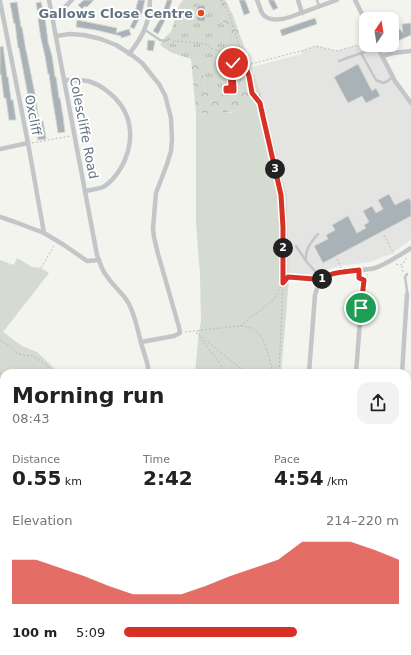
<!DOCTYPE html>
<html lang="en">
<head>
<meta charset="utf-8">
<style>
  body { margin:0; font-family:"DejaVu Sans",sans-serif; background:#f2f2f2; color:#222; height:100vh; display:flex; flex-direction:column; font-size:15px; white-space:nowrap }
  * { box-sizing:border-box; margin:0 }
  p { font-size:13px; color:#767676 }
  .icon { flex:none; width:22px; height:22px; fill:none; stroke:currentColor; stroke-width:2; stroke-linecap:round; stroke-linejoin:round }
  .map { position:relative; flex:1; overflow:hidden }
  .details { position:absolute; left:0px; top:369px; width:411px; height:286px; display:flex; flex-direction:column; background:#fff; border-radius:12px 12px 0 0; box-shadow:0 2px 6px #0003 }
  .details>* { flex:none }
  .needle { width:26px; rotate:12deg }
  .controls { position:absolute; left:359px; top:12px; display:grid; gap:8px }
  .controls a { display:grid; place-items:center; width:40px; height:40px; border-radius:8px; background:#fff; box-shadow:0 2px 6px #0003; font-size:20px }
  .pin { position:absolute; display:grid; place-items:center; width:34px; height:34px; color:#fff; margin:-17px; border:2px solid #fff; border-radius:50%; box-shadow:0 1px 4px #0007 }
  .km { position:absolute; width:20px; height:20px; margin:-10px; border-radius:50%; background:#222; color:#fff; font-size:11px; line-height:20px; text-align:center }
  .round { display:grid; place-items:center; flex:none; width:42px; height:42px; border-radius:12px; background:#f2f2f2 }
  .head { display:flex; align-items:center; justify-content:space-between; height:68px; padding:0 12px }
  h1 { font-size:22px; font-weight:700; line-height:30px }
  .stats { display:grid; grid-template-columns:repeat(3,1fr); gap:6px; height:68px; padding:4px 12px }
  .stats div { display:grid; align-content:center }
  .stats b { font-size:20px; font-weight:700 }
  .stats small { font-size:11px; font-weight:400 }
  .stats p { font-size:11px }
  .chart { height:112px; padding:8px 12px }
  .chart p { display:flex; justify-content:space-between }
  .chart svg { width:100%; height:72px; margin-top:4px; fill:#d93025; opacity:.7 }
  ul { padding:0 12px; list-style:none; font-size:13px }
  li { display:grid; grid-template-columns:64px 48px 1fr; align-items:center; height:30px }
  li i { height:10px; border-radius:5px; background:#d93025 }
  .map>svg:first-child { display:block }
</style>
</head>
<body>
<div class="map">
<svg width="411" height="655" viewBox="0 0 411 655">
  <defs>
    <pattern id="forest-crowns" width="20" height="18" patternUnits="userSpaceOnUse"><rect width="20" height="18" fill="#d5dbd0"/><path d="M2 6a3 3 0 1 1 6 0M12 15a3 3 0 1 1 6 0" fill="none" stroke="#b0b6ae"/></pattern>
    <pattern id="cemetery-stones" width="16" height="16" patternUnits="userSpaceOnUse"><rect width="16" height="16" fill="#d5dbd0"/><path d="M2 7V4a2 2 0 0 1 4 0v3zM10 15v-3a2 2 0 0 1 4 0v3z" fill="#b0b6ae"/></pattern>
    <pattern id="park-tufts" width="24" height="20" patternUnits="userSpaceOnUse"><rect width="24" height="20" fill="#d5dbd0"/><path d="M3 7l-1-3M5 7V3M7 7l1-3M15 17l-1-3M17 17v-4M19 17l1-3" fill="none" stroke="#b0b6ae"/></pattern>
    <pattern id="garden-dots" width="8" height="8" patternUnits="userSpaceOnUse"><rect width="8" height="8" fill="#d5dbd0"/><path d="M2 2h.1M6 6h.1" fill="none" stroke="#b0b6ae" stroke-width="1.8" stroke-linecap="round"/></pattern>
  </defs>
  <rect width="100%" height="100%" fill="#f4f4ef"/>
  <polygon fill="#e4e5e3" points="366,43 366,45 377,45 382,56 411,103 411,238 409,241 391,254 370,262 339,266 323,271 316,277 289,275 287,196 264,102 252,67 302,54 301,51 316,46 337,51"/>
  <g fill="#d5dbd0">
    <polygon points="264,102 287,196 289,279 281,373 195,373 199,331 201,322 200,274 196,223 196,113 207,114 206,107 223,112 230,113 247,106 253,106"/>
    <polygon points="17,258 32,267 41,268 49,273 3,332 22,346 37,352 59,373 4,373 4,396 0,396 0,260 14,265"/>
    <polygon points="0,476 4,477 4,573 3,578 0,582"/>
  </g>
  <g fill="url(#forest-crowns)">
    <polygon points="214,0 225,0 232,13 246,52 231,50 221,15"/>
    <path d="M201 57 206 93 238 82 248 85 253 106C245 106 239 110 231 112 224 114 214 109 207 107L208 114 196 113 191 59Z"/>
  </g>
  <polygon fill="url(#cemetery-stones)" points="407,630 410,655 269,655 272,651 407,651"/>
  <polygon fill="url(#park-tufts)" points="183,0 214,0 221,15 231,50 246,52 264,102 253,106 248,85 239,82 238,92 232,94 206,93 201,57 191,59 170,52 160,45 165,37 171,32 179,5"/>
  <g fill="url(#garden-dots)">
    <polygon points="0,396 4,396 4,477 0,476"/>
    <polygon points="153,651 241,651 242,655 152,655"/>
  </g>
  <g fill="#a9b2b6" stroke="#d5d5d2">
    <polygon points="84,0 94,0 87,7 85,6 82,9 78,5"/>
    <polygon points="138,0 145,0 142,13 134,29 130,27 137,13 135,12"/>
    <polygon points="167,0 172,0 171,4 165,20 158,34 153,31 161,18"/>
    <polygon points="239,0 245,0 250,13 244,15"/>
    <polygon points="268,0 274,0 278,8 273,10"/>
    <polygon points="17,2 21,27 22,27 26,51 26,50 35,94 39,121 33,122 19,48 18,48 15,23 14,24 10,3"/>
    <polygon points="41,2 45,18 48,42 52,56 55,77 56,77 59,98 60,98 63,116 65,132 58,133 56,120 52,96 49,74 48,74 45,56 41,39 38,19 39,19 36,3"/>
    <polygon points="205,5 205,21 197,21 197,6"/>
    <polygon points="315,18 317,24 282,36 280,30"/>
    <polygon points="77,20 117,28 116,33 129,29 131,35 121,38 121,36 96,30 76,27"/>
    <polygon points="411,23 411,35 395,42 392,37 392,25 395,24 403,33 402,24"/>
    <polygon points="148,40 155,41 153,51 147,50"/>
    <polygon points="3,46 7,77 8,77 11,100 13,100 16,120 9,120 6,98 4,98 1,74 0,75 0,47"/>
    <polygon points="358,64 372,91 376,88 380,96 366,103 362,96 348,103 334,77"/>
    <polygon points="43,121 46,139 38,140 35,122"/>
    <polygon points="389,194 395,205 409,198 411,202 411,216 323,263 314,246 328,239 326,235 335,230 332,225 348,216 357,233 366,228 364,225 369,222 363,211 372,206 376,213 383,209 378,200"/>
  </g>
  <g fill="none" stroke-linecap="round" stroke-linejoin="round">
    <g stroke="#babcbe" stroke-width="1" stroke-dasharray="2 2" stroke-linecap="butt">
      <polyline points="221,0 229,14 249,76 252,93 260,103 261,108 281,195 283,227 283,283 279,373"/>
      <path d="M173 41 202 43 208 45 210 48C223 52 237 57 247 65L301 51 316 46 337 51 366 43"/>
      <path d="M230 56 231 88H226V91H234C238 81 246 82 235 71L237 66 236 63H233L232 65 234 88"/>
      <polyline points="32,143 70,136"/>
      <polyline points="384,235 394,254"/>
      <polyline points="337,259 341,268"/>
      <path d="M396 264C401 267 404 263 406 258"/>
      <polyline points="402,266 403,272"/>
      <polyline points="41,268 54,246"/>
      <polyline points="359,274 359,278 363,280 367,278 368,274"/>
      <polyline points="361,303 364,280"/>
      <polyline points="240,326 274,299 283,283 288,277 314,279 315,280"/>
      <path d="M185 332 239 326C266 326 267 353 273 373"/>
      <polyline points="196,332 246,373"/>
      <polyline points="197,333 227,373"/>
      <polyline points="0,340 8,345 18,354 32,356 46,364 52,373"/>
      <polyline points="0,374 4,374"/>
      <polyline points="0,480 4,481"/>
      <polyline points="0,491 4,493"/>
      <polyline points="182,651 182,655"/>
      <polyline points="238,651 238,655"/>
      <polyline points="248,651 250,655"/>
      <polyline points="283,651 289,655"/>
      <polyline points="407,651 409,655"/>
      <polyline points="263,655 266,651"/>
      <polyline points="277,655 278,651"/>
      <polyline points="326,655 326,651"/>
      <polyline points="373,655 374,651"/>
      <polyline points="408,655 411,654"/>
    </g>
    <g stroke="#c3c6c9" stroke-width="2.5">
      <polyline points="317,0 319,6"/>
      <polyline points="145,30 160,40 165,41 169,39"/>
      <polyline points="361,53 376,80 383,83 386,82 393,77"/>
      <polyline points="339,61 378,47"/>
      <polyline points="296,246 306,261 322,279"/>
      <path d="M306 260C305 249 311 242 318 234"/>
      <polyline points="407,294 407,290 405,277 407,274"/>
      <polyline points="0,428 4,428"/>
      <polyline points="0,457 4,457"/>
      <polyline points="407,575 411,568"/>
    </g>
    <g stroke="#c3c6c9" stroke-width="4.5">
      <path d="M49 0 97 255C100 262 101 269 106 275 113 286 123 293 129 304 135 316 138 330 141 343 144 353 148 363 149 373"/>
      <path d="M257 0C259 4 260 9 262 13 267 22 282 20 290 17L337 0"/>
      <polyline points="298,0 302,13"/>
      <polyline points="355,0 366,22"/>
      <polyline points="0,1 28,143 44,233"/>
      <polyline points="52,15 61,11 72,0"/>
      <polyline points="56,36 70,34 84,35 101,39 116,45 132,55 142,63 159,84 165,95 171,118 172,139 171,151 167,164 156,193 153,228 154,237 158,254 179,327 180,333 174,336 141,342"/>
      <polyline points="377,45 382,56 395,81 411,103"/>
      <path d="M129 54C144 35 149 24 150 0"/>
      <polyline points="382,56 393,53 411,51"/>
      <path d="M64 80C72 80 80 80 88 81 95 83 102 87 107 91 131 109 136 135 124 162 120 171 112 182 103 187 98 189 90 190 85 191"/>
      <polyline points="0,149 28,143"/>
      <polyline points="0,217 15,222 44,233 64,245 87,261 99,260"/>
      <path d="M309 373 315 295C317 290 317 284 321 280 331 269 361 272 375 268 387 264 401 254 411 248"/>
      <polyline points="356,373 361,308"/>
      <polyline points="402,373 407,294"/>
      <polyline points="407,386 411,384"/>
      <polyline points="407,436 411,434"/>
      <polyline points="407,480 411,478"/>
      <polyline points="407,524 411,522"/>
      <polyline points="407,563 411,567"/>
      <polyline points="0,640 3,647"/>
      <polyline points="105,651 114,655"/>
      <polyline points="55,655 67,651"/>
      <polyline points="146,655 147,651"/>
    </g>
  </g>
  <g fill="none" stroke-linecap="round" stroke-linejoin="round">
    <g stroke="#fff" stroke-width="8">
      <path id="route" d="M233 63 232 65 234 87V91H226V88H231L230 59V55L244 62 249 76 252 93 260 103 261 108 281 195 283 227V283L288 277 314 279 318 284C327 271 345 272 359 270V278L364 280 361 308"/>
    </g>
    <use href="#route" stroke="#d93025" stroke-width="5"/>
  </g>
  <circle fill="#e34720" stroke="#fff" stroke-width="1.5" cx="201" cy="13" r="4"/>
  <g text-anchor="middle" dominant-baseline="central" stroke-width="4" stroke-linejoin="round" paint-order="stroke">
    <g font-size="13" font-weight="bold" fill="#627481" stroke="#fff" text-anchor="end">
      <text x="193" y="13">Gallows Close Centre</text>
    </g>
    <g font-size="13" fill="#627481" stroke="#fff">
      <text transform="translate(33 115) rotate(79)">Oxcliff</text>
      <text transform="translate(84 128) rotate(79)">Colescliffe Road</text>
    </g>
  </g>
</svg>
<div class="controls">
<a><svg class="needle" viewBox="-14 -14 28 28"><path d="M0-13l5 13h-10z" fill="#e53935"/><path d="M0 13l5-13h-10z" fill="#767676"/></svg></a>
</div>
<div class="pin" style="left:361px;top:308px;background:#1e9e55"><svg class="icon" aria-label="arrive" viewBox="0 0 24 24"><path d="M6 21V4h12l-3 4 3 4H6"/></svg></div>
<div class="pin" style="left:233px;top:63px;background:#d93025"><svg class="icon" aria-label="check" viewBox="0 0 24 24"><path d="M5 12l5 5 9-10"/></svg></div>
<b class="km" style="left:322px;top:279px">1</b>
<b class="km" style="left:283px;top:248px">2</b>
<b class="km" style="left:275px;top:169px">3</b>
<section class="details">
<div class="head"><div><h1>Morning run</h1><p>08:43</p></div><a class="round"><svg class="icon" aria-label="share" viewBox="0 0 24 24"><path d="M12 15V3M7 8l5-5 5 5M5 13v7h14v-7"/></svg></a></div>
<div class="stats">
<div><p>Distance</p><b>0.55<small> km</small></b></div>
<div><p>Time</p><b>2:42</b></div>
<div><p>Pace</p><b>4:54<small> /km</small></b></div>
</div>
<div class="chart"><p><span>Elevation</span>214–220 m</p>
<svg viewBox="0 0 160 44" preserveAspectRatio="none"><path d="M0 44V17L10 17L20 22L30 27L40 33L50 38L60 38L70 38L80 33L90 27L100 22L110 17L120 6L130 6L140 6L150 11L160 17V44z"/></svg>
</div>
<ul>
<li><b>100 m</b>5:09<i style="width:63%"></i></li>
</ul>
</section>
</div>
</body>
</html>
